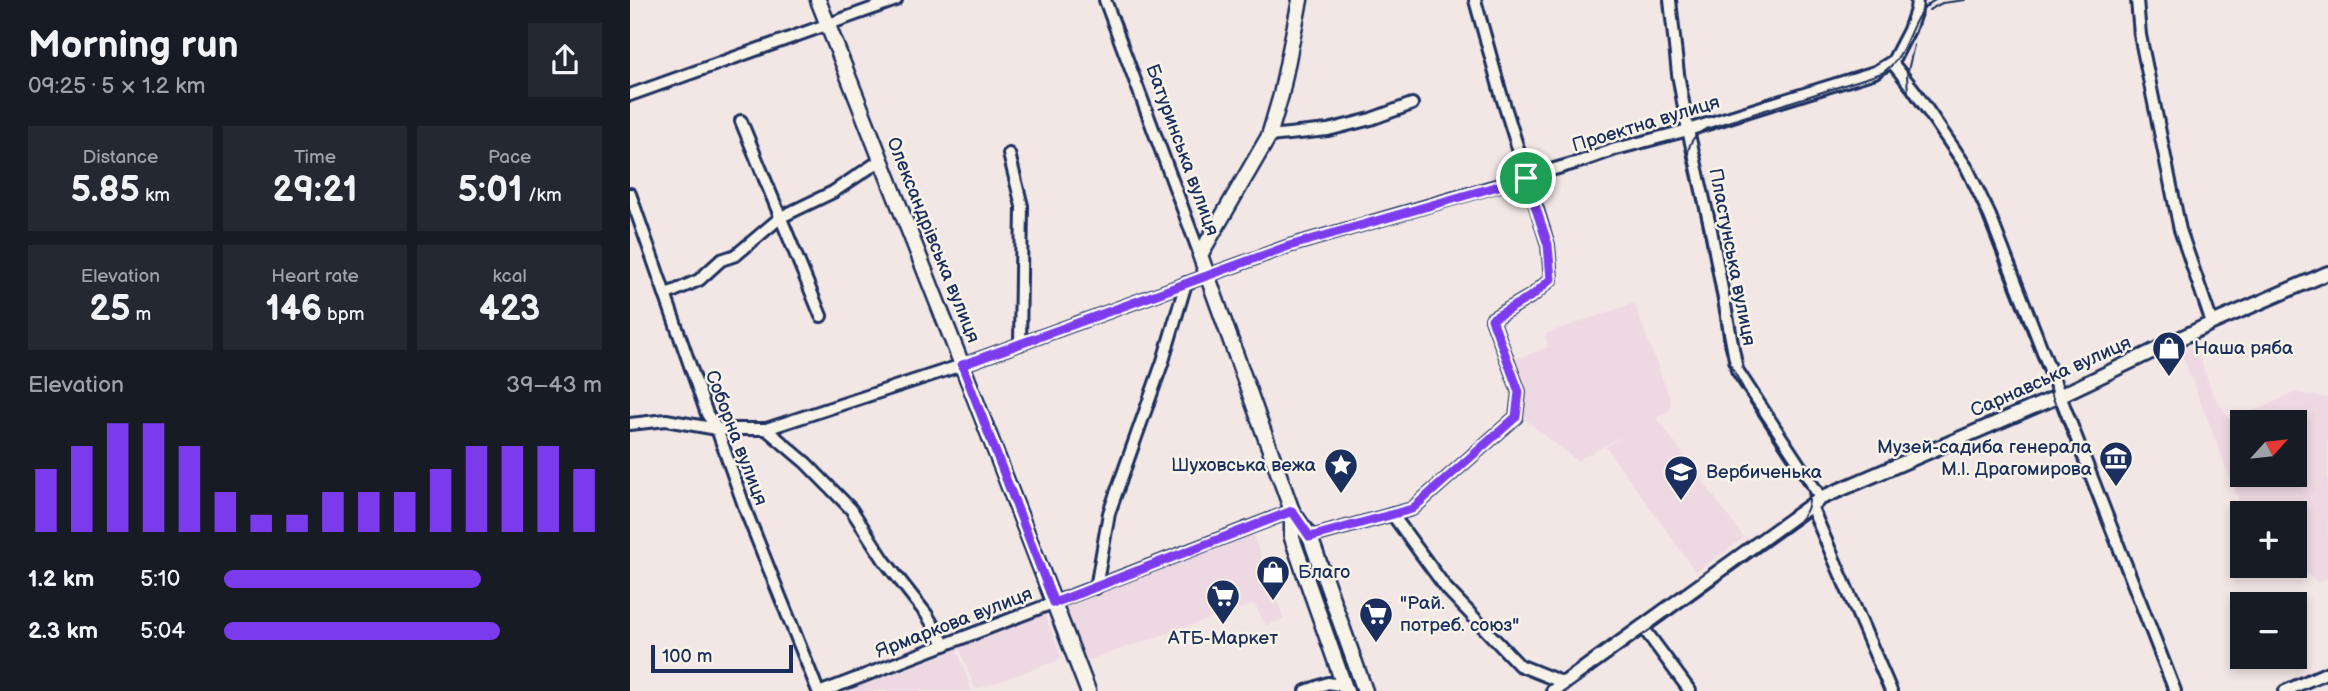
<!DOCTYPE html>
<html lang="en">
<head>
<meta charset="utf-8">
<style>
  body { margin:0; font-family:"Balsamiq Sans",sans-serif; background:#242831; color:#f1f3f6; height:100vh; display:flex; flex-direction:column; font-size:26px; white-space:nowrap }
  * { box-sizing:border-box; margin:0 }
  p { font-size:23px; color:#9ea1a6 }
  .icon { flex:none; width:38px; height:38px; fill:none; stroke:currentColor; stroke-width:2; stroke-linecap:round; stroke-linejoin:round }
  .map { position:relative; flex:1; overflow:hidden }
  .drawer { display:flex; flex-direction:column; background:#171b24; width:630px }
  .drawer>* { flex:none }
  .needle { width:46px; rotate:63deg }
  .buttons { position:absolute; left:1600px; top:410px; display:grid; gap:14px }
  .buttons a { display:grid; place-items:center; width:77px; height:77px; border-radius:0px; background:#171b24; box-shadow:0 4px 10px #0003; font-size:35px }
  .scale { position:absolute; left:21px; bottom:18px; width:142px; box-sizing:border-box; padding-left:7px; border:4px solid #1b2f5e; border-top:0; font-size:19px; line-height:24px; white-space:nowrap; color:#1b2f5e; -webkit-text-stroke:5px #f7f3e8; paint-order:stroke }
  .pin { position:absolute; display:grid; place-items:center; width:60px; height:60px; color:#fff; margin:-30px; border:4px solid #fff; border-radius:50%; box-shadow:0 2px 7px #0007 }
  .round { display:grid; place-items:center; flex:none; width:74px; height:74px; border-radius:0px; background:#242831 }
  .head { display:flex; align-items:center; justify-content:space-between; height:119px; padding:0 28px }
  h1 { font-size:38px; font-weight:700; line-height:52px }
  .stats { display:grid; grid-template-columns:repeat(3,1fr); gap:10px; height:119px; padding:7px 28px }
  .stats div { display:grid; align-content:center; border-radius:0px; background:#242831; text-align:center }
  .stats b { font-size:35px; font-weight:700 }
  .stats small { font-size:19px; font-weight:400 }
  .stats p { font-size:19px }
  .chart { height:196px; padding:14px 28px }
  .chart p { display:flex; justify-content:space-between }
  .chart svg { width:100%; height:126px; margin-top:7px; stroke:#7c3aed; stroke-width:6 }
  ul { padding:0 28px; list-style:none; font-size:23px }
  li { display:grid; grid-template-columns:112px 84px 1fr; align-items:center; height:52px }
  li i { height:18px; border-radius:9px; background:#7c3aed }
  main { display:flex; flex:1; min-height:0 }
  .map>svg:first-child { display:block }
</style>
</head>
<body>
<main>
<section class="drawer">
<div class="head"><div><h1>Morning run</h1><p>09:25 · 5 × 1.2 km</p></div><a class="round"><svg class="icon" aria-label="share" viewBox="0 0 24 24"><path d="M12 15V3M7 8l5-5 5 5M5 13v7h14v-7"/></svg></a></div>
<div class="stats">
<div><p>Distance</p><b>5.85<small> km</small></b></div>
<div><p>Time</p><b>29:21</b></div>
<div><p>Pace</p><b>5:01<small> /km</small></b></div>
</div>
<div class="stats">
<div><p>Elevation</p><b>25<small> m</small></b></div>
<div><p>Heart rate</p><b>146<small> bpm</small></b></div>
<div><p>kcal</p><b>423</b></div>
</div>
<div class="chart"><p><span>Elevation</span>39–43 m</p>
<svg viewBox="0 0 160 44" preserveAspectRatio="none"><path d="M5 44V22M15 44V14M25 44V6M35 44V6M45 44V14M55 44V30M65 44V38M75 44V38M85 44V30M95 44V30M105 44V30M115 44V22M125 44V14M135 44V14M145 44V14M155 44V22"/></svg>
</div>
<ul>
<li><b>1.2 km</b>5:10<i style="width:68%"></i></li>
<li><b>2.3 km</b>5:04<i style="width:73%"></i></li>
</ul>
</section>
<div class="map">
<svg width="1698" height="691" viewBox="0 0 1698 691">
  <rect width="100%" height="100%" fill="#f3e7e6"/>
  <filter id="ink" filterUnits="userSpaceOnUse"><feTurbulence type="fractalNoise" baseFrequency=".0143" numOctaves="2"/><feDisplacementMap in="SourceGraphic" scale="14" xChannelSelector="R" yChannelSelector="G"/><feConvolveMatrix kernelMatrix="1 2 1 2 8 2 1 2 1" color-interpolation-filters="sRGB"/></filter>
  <g filter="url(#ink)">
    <g fill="#eed9e3" fill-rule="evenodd">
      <polygon points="1004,303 1041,401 1040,410 1027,418 1114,538 1066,572 976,447 992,436 947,461 892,417 896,396 884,360 918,347 915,334"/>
      <path d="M1565 345 1583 394 1599 419 1634 407 1664 392 1698 398V578L1688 583 1664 563V513H1614L1550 350ZM1612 422H1664V474H1612Z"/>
      <polygon points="623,534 654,619 636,626 624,604 456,661 432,606"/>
      <polygon points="415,614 432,659 345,690 329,647"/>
      <polygon points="327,649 342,691 217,691"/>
    </g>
    <polygon fill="#9be2b0" stroke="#5b8887" stroke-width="2" points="670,533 673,534 729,691 723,691 668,536"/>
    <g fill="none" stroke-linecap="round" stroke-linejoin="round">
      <g stroke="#1b2f5e" stroke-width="16">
        <g id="minor">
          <polyline points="475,0 570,255"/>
          <polyline points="1040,0 1048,74 1058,130 1081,230 1107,370 1191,498"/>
          <polyline points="1287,0 1286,10 1279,30 1263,61 1264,65 1284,90 1337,168 1360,216 1545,691"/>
          <polyline points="1507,0 1510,35 1550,230 1582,323"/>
          <polyline points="0,95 266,0"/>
          <polyline points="111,121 191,316"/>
          <polyline points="639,136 698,130 741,119 782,104"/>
          <polyline points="379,154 392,206 390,344"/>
          <polyline points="0,194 77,414 87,429 117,514 188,691"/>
          <polyline points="35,295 69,280 91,260 106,255 151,217 203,192 251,160"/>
          <polyline points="0,424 36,420 87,429 136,429 332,365 659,246 952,161 986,149 1058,130 1245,72 1263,61"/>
          <polyline points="136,429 176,463 221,509 254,560 297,615 315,645"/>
          <polyline points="1181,506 1261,691"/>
          <polyline points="762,514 816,588 889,665 934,683"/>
          <polyline points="680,537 782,509 886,417 889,392 862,319 903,295 921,279 918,245 871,94 845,0"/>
          <polyline points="466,588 479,513 533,361 556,283"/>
          <polyline points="1012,626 1060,691"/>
          <polyline points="194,691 662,511"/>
          <polyline points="676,691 698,683 715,686"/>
          <polyline points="1655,691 1698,672"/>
        </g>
      </g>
      <g stroke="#1b2f5e" stroke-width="18">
        <polyline id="tertiary" points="923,691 1191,498 1429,396 1582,323 1698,273"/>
      </g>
      <g stroke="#1b2f5e" stroke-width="19">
        <g id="secondary">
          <polyline points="188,0 332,365 458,691"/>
          <polyline points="670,0 651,95 639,136 570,255 662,511 680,537 735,691"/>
          <polyline points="662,511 662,538 716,691"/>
        </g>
      </g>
      <use href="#minor" stroke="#f7f3e8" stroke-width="10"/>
      <use href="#tertiary" stroke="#f7f3e8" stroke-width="12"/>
      <use href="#secondary" stroke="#f7f3e8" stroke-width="14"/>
      <g stroke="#1b2f5e" stroke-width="2">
        <polyline points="1299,10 1312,3 1335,0"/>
        <polyline points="1284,45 1277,75 1278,94 1328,165 1346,202 1538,691"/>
        <path d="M936 691 1169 521C1181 508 1181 498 1175 482L1117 395 1101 366 1094 345 1088 299 1058 153C1060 140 1065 135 1076 129L1252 73C1282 54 1277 15 1305 0"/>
      </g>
    </g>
  </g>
  <g fill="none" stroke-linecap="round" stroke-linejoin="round" filter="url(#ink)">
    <g stroke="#fff" stroke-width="14">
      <polygon id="route" points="896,178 918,245 921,279 903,295 862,319 889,392 886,417 782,509 680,537 662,511 424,603 332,365 659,246"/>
    </g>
    <use href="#route" stroke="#7c3aed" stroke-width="9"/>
  </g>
  <defs>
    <g id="shop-pin" transform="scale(1.75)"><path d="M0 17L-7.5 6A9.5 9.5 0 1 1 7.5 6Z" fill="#1b2f5e" stroke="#f7f3e8"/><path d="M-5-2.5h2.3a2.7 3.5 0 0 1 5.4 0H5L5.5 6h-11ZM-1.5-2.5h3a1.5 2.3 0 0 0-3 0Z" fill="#fff"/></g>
    <g id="museum-pin" transform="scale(1.75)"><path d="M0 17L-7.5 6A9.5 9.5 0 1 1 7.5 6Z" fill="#1b2f5e" stroke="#f7f3e8"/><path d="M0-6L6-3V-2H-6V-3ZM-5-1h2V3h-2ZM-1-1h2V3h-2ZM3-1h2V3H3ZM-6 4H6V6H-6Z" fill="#fff"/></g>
    <g id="sight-pin" transform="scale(1.75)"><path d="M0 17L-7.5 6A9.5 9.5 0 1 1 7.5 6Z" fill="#1b2f5e" stroke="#f7f3e8"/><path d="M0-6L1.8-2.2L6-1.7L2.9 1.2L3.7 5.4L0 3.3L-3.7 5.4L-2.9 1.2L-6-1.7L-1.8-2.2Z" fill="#fff"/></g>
    <g id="school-pin" transform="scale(1.75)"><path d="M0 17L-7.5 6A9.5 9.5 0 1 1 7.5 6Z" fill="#1b2f5e" stroke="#f7f3e8"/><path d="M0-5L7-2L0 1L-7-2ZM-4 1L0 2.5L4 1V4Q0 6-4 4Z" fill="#fff"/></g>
    <g id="supermarket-pin" transform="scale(1.75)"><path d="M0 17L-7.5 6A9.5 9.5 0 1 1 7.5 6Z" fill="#1b2f5e" stroke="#f7f3e8"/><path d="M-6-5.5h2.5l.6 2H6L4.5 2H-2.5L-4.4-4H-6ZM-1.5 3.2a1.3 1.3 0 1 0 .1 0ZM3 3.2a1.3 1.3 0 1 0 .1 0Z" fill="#fff"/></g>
  </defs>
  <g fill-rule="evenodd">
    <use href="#shop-pin" x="1539" y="348"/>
    <use href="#museum-pin" x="1486" y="458"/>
    <use href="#sight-pin" x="711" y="465"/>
    <use href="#school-pin" x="1051" y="472"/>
    <use href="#shop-pin" x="643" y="572"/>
    <use href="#supermarket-pin" x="593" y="596"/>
    <use href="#supermarket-pin" x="746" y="614"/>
  </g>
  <g text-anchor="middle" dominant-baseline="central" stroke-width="5" stroke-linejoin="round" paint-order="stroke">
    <g font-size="19" fill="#1b2f5e" stroke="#f7f3e8">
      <text transform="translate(1016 124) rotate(-17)">Проектна вулиця</text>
      <text transform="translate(552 150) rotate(70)">Батуринська вулиця</text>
      <text transform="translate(303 240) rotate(68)">Олександрівська вулиця</text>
      <text transform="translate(1102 257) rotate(79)">Пластунська вулиця</text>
      <text transform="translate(1421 377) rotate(-24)">Сарнавська вулиця</text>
      <text transform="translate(106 438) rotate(69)">Соборна вулиця</text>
      <text transform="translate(324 623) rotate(-21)">Ярмаркова вулиця</text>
    </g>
    <g font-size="19" fill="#1b2f5e" stroke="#f7f3e8" text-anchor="start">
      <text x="1564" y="348">Наша ряба</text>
      <text x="1462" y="447" text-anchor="end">Музей-садиба генерала<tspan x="1462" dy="22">М.І. Драгомирова</tspan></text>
      <text x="686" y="465" text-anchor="end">Шуховська вежа</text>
      <text x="1076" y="472">Вербиченька</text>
      <text x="668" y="572">Благо</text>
      <text x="770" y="603">"Рай.<tspan x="770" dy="22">потреб. союз"</tspan></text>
      <text x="593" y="638" text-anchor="middle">АТБ-Маркет</text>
    </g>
  </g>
</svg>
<div class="buttons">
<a><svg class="needle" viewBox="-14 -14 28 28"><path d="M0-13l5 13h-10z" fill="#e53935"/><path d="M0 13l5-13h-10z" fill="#9ea1a6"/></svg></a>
<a>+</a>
<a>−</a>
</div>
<div class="scale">100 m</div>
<div class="pin" style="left:896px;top:178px;background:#1e9e55"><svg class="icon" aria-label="arrive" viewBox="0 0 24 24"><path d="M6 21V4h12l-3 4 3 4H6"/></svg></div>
</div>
</main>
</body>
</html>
